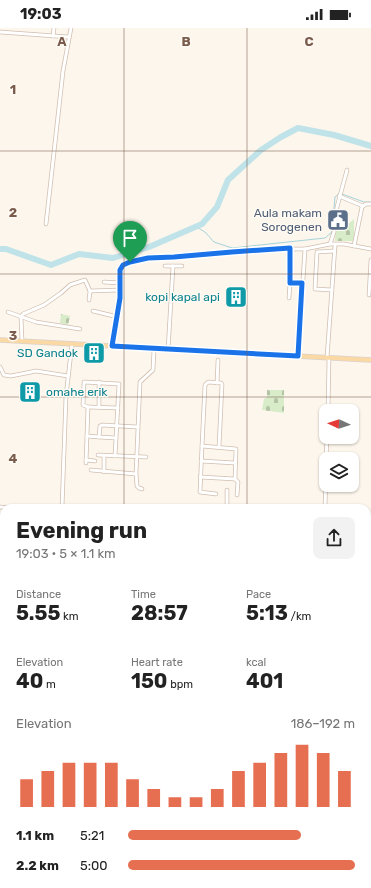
<!DOCTYPE html>
<html lang="en">
<head>
<meta charset="utf-8">
<style>
  body { margin:0; font-family:Rubik,sans-serif; background:#f2f2f2; color:#222; height:100vh; display:flex; flex-direction:column; font-size:15px; white-space:nowrap }
  * { box-sizing:border-box; margin:0 }
  p { font-size:13px; color:#767676 }
  .icon { flex:none; width:22px; height:22px; fill:none; stroke:currentColor; stroke-width:2; stroke-linecap:round; stroke-linejoin:round }
  .map { position:relative; flex:1; overflow:hidden }
  .panel { position:absolute; left:0px; top:476px; width:371px; height:384px; display:flex; flex-direction:column; background:#fff; border-radius:12px 12px 0 0; box-shadow:0 1px 3px #0004 }
  .panel>* { flex:none }
  .needle { width:26px; rotate:273deg }
  .fabs { position:absolute; left:319px; top:376px; display:grid; gap:8px }
  .fabs a { display:grid; place-items:center; width:40px; height:40px; border-radius:8px; background:#fff; box-shadow:0 1px 3px #0004; font-size:20px }
  .pin { position:absolute; display:grid; place-items:center; width:34px; height:34px; color:#fff; margin:-41px -17px; border-radius:50% 50% 50% 0; rotate:-45deg; box-shadow:0 0 4px #0007 }
  .pin .icon { rotate:45deg }
  .round { display:grid; place-items:center; flex:none; width:42px; height:42px; border-radius:8px; background:#f2f2f2 }
  .head { display:flex; align-items:center; justify-content:space-between; height:68px; padding:0 16px }
  h1 { font-size:22px; font-weight:700; line-height:30px }
  .metrics { display:grid; grid-template-columns:repeat(3,1fr); gap:6px; height:68px; padding:4px 16px }
  .metrics div { display:grid; align-content:center }
  .metrics b { font-size:20px; font-weight:700 }
  .metrics small { font-size:11px; font-weight:400 }
  .metrics p { font-size:11px }
  .chart { height:112px; padding:8px 16px }
  .chart p { display:flex; justify-content:space-between }
  .chart svg { width:100%; height:72px; margin-top:4px; stroke:#e76f51; stroke-width:6 }
  ul { padding:0 16px; list-style:none; font-size:13px }
  li { display:grid; grid-template-columns:64px 48px 1fr; align-items:center; height:30px }
  li i { height:10px; border-radius:5px; background:#e76f51 }
  .status { display:flex; justify-content:space-between; align-items:center; height:28px; padding:0 20px; background:#fff; direction:ltr }
  .status svg { height:11px; fill:currentColor }
  .map>svg:first-child { display:block }
</style>
</head>
<body>
<div class="status"><b>19:03</b><svg viewBox="0 0 49 12"><path d="M0 12V9h3v3zM5 12V6h3v6zM10 12V3h3v9zM15 12V0h3v12zM26 1h20v11H26zM47 4h2v5h-2z"/></svg></div>
<div class="map">
<svg width="371" height="860" viewBox="0 0 371 860">
  <defs>
    <pattern id="cemetery-stones" width="16" height="16" patternUnits="userSpaceOnUse"><rect width="16" height="16" fill="#d8ecc9"/><path d="M2 7V4a2 2 0 0 1 4 0v3zM10 15v-3a2 2 0 0 1 4 0v3z" fill="#b4c2a5"/></pattern>
  </defs>
  <rect width="100%" height="100%" fill="#fdf6ec"/>
  <g fill="url(#cemetery-stones)">
    <polygon points="354,191 354,213 335,213 336,197 347,197"/>
    <polygon points="61,286 70,288 68,297 60,295"/>
    <polygon points="267,362 284,362 284,385 262,382 264,371 267,369"/>
  </g>
  <g fill="none" stroke-linecap="round" stroke-linejoin="round">
    <g stroke="#a5d3da" stroke-width="1">
      <polyline points="342,166 364,174 371,174"/>
      <polyline points="197,199 205,204 214,214 232,220 325,210 332,204 335,169 339,166"/>
    </g>
    <polyline stroke="#bfe3e8" stroke-width="6" points="0,221 6,221 51,237 79,226 113,230 149,219 202,196 217,179 228,152 261,122 281,109 298,100 334,107 371,118"/>
    <g stroke="#d1beb0" stroke-width="4.5">
      <g id="minor">
        <polyline points="0,4 69,9"/>
        <polyline points="53,8 54,0"/>
        <polyline points="339,168 363,178"/>
        <polyline points="46,196 63,43 71,0"/>
        <polyline points="330,216 334,204 337,179 347,142"/>
        <polyline points="354,218 362,179 366,176 371,176"/>
        <polyline points="165,238 182,238"/>
        <polyline points="104,254 120,255"/>
        <polyline points="290,255 291,220"/>
        <polyline points="332,262 315,261 317,224 334,223"/>
        <polyline points="90,263 120,262"/>
        <polyline points="369,267 371,232"/>
        <polyline points="289,270 290,255 302,255"/>
        <polyline points="93,283 118,289"/>
        <polyline points="8,284 36,294 80,301"/>
        <polyline points="22,313 21,289 23,286 44,277 61,265 70,257 85,252 90,263 89,272"/>
        <polyline points="112,319 120,270 120,242 121,238 130,234 148,230 174,229 271,221 305,221 330,216 344,216 371,221"/>
        <polyline points="168,322 173,238"/>
        <polyline points="298,328 305,221"/>
        <polyline points="327,330 335,218"/>
        <polyline points="0,339 4,347 11,348 36,343 68,348"/>
        <polyline points="217,355 218,332"/>
        <polyline points="88,379 118,380"/>
        <polyline points="99,379 99,354"/>
        <polyline points="328,383 329,330"/>
        <polyline points="87,408 99,409"/>
        <polyline points="116,410 99,409 100,398 102,397 138,399"/>
        <polyline points="202,418 200,464 216,466"/>
        <polyline points="98,427 146,429"/>
        <polyline points="326,431 327,409"/>
        <polyline points="86,432 95,433"/>
        <polyline points="201,433 235,435"/>
        <polyline points="86,435 88,379 83,377 84,354 119,356 115,428"/>
        <polyline points="91,442 136,446"/>
        <polyline points="104,444 104,428"/>
        <polyline points="200,449 235,451 236,421 202,418 205,357 208,354 221,355 222,356 219,419"/>
        <polyline points="235,451 238,454 237,467"/>
        <polyline points="142,461 139,460 137,458 136,446 140,354 153,342 154,321"/>
        <polyline points="0,479 11,480"/>
        <polyline points="62,480 66,368 72,316"/>
        <polyline points="227,480 227,462"/>
        <polyline points="325,480 326,443"/>
        <polyline points="367,495 368,486"/>
        <polyline points="0,516 3,500"/>
        <polyline points="367,530 371,530"/>
        <polyline points="0,537 4,536"/>
        <polyline points="367,564 371,567"/>
        <polyline points="0,582 4,582"/>
        <polyline points="0,599 4,599"/>
        <polyline points="0,641 4,642"/>
        <polyline points="0,676 4,677"/>
        <polyline points="367,817 371,817"/>
        <polyline points="44,860 45,856"/>
        <polyline points="308,860 308,856"/>
        <polyline points="355,860 355,856"/>
      </g>
    </g>
    <g stroke="#dad1cd" stroke-width="5.5">
      <polyline id="major" points="0,312 371,332"/>
    </g>
    <use href="#minor" stroke="#fff" stroke-width="3"/>
    <use href="#major" stroke="#fbd9a5" stroke-width="4"/>
  </g>
  <g fill="none" stroke-linecap="round" stroke-linejoin="round">
    <g stroke="#fff" stroke-width="8">
      <polygon id="route" points="290,220 290,255 302,255 298,328 112,318 120,270 120,242 123,237 130,234 148,230 174,229 232,224"/>
    </g>
    <use href="#route" stroke="#1a73e8" stroke-width="5"/>
  </g>
  <path fill="none" stroke="#7a5c4d" stroke-width="1" stroke-opacity="0.55" d="M124 0V480M247 0V480M0 123H371M0 246H371M0 369H371M0 491H4M367 491H371M0 614H4M367 614H371M0 737H4M367 737H371M124 856V860M247 856V860"/>
  <defs>
    <g id="civic-square" transform="scale(1.15)"><rect x="-9" y="-9" width="18" height="18" rx="4" fill="#5c6f8a" stroke="#fffaf3"/><path d="M-.6-6.5H3V-4.5H.6V-3L4-1V1h2V6H-6V1h2V-1L-.6-3ZM-1.2 2.5V6h2.4V2.5Z" fill="#fff"/></g>
    <g id="building-square" transform="scale(1.15)"><rect x="-9" y="-9" width="18" height="18" rx="4" fill="#0f9aa8" stroke="#fffaf3"/><path d="M-4-6H4V6H1V3H-1V6H-4ZM-2.5-4.3h1.7v1.8h-1.7ZM.8-4.3h1.7v1.8H.8ZM-2.5-1h1.7V.8h-1.7ZM.8-1h1.7V.8H.8Z" fill="#fff"/></g>
  </defs>
  <g fill-rule="evenodd">
    <use href="#civic-square" x="338" y="192"/>
    <use href="#building-square" x="236" y="269"/>
    <use href="#building-square" x="94" y="325"/>
    <use href="#building-square" x="30" y="364"/>
  </g>
  <g text-anchor="middle" dominant-baseline="central" stroke-width="3" stroke-linejoin="round" paint-order="stroke">
    <g font-size="12" fill="#4e5e75" stroke="#fffaf3" text-anchor="end">
      <text x="322" y="185">Aula makam<tspan x="322" dy="14">Sorogenen</tspan></text>
    </g>
    <g font-size="12" fill="#0d838f" stroke="#fffaf3" text-anchor="end">
      <text x="220" y="269">kopi kapal api</text>
      <text x="78" y="325">SD Gandok</text>
      <text x="46" y="364" text-anchor="start">omahe erik</text>
    </g>
  </g>
  <g font-size="13" text-anchor="middle" font-weight="bold" fill="#7a5c4d" stroke="#fffaf3" stroke-width="3" stroke-linejoin="round" paint-order="stroke">
    <text x="62" y="18">A</text>
    <text x="186" y="18">B</text>
    <text x="309" y="18">C</text>
    <text x="13" y="66">1</text>
    <text x="13" y="189">2</text>
    <text x="13" y="312">3</text>
    <text x="13" y="435">4</text>
  </g>
</svg>
<div class="fabs">
<a><svg class="needle" viewBox="-14 -14 28 28"><path d="M0-13l5 13h-10z" fill="#e53935"/><path d="M0 13l5-13h-10z" fill="#767676"/></svg></a>
<a><svg class="icon" aria-label="layers" viewBox="0 0 24 24"><path d="M12 4l9 5-9 5-9-5zM3 14l9 5 9-5"/></svg></a>
</div>
<div class="pin" style="left:130px;top:234px;background:#1e9e55"><svg class="icon" aria-label="arrive" viewBox="0 0 24 24"><path d="M6 21V4h12l-3 4 3 4H6"/></svg></div>
<section class="panel">
<div class="head"><div><h1>Evening run</h1><p>19:03 · 5 × 1.1 km</p></div><a class="round"><svg class="icon" aria-label="share" viewBox="0 0 24 24"><path d="M12 15V3M7 8l5-5 5 5M5 13v7h14v-7"/></svg></a></div>
<div class="metrics">
<div><p>Distance</p><b>5.55<small> km</small></b></div>
<div><p>Time</p><b>28:57</b></div>
<div><p>Pace</p><b>5:13<small> /km</small></b></div>
</div>
<div class="metrics">
<div><p>Elevation</p><b>40<small> m</small></b></div>
<div><p>Heart rate</p><b>150<small> bpm</small></b></div>
<div><p>kcal</p><b>401</b></div>
</div>
<div class="chart"><p><span>Elevation</span>186–192 m</p>
<svg viewBox="0 0 160 44" preserveAspectRatio="none"><path d="M5 44V27M15 44V22M25 44V17M35 44V17M45 44V17M55 44V27M65 44V33M75 44V38M85 44V38M95 44V33M105 44V22M115 44V17M125 44V11M135 44V6M145 44V11M155 44V22"/></svg>
</div>
<ul>
<li><b>1.1 km</b>5:21<i style="width:76%"></i></li>
<li><b>2.2 km</b>5:00<i style="width:100%"></i></li>
</ul>
</section>
</div>
</body>
</html>
